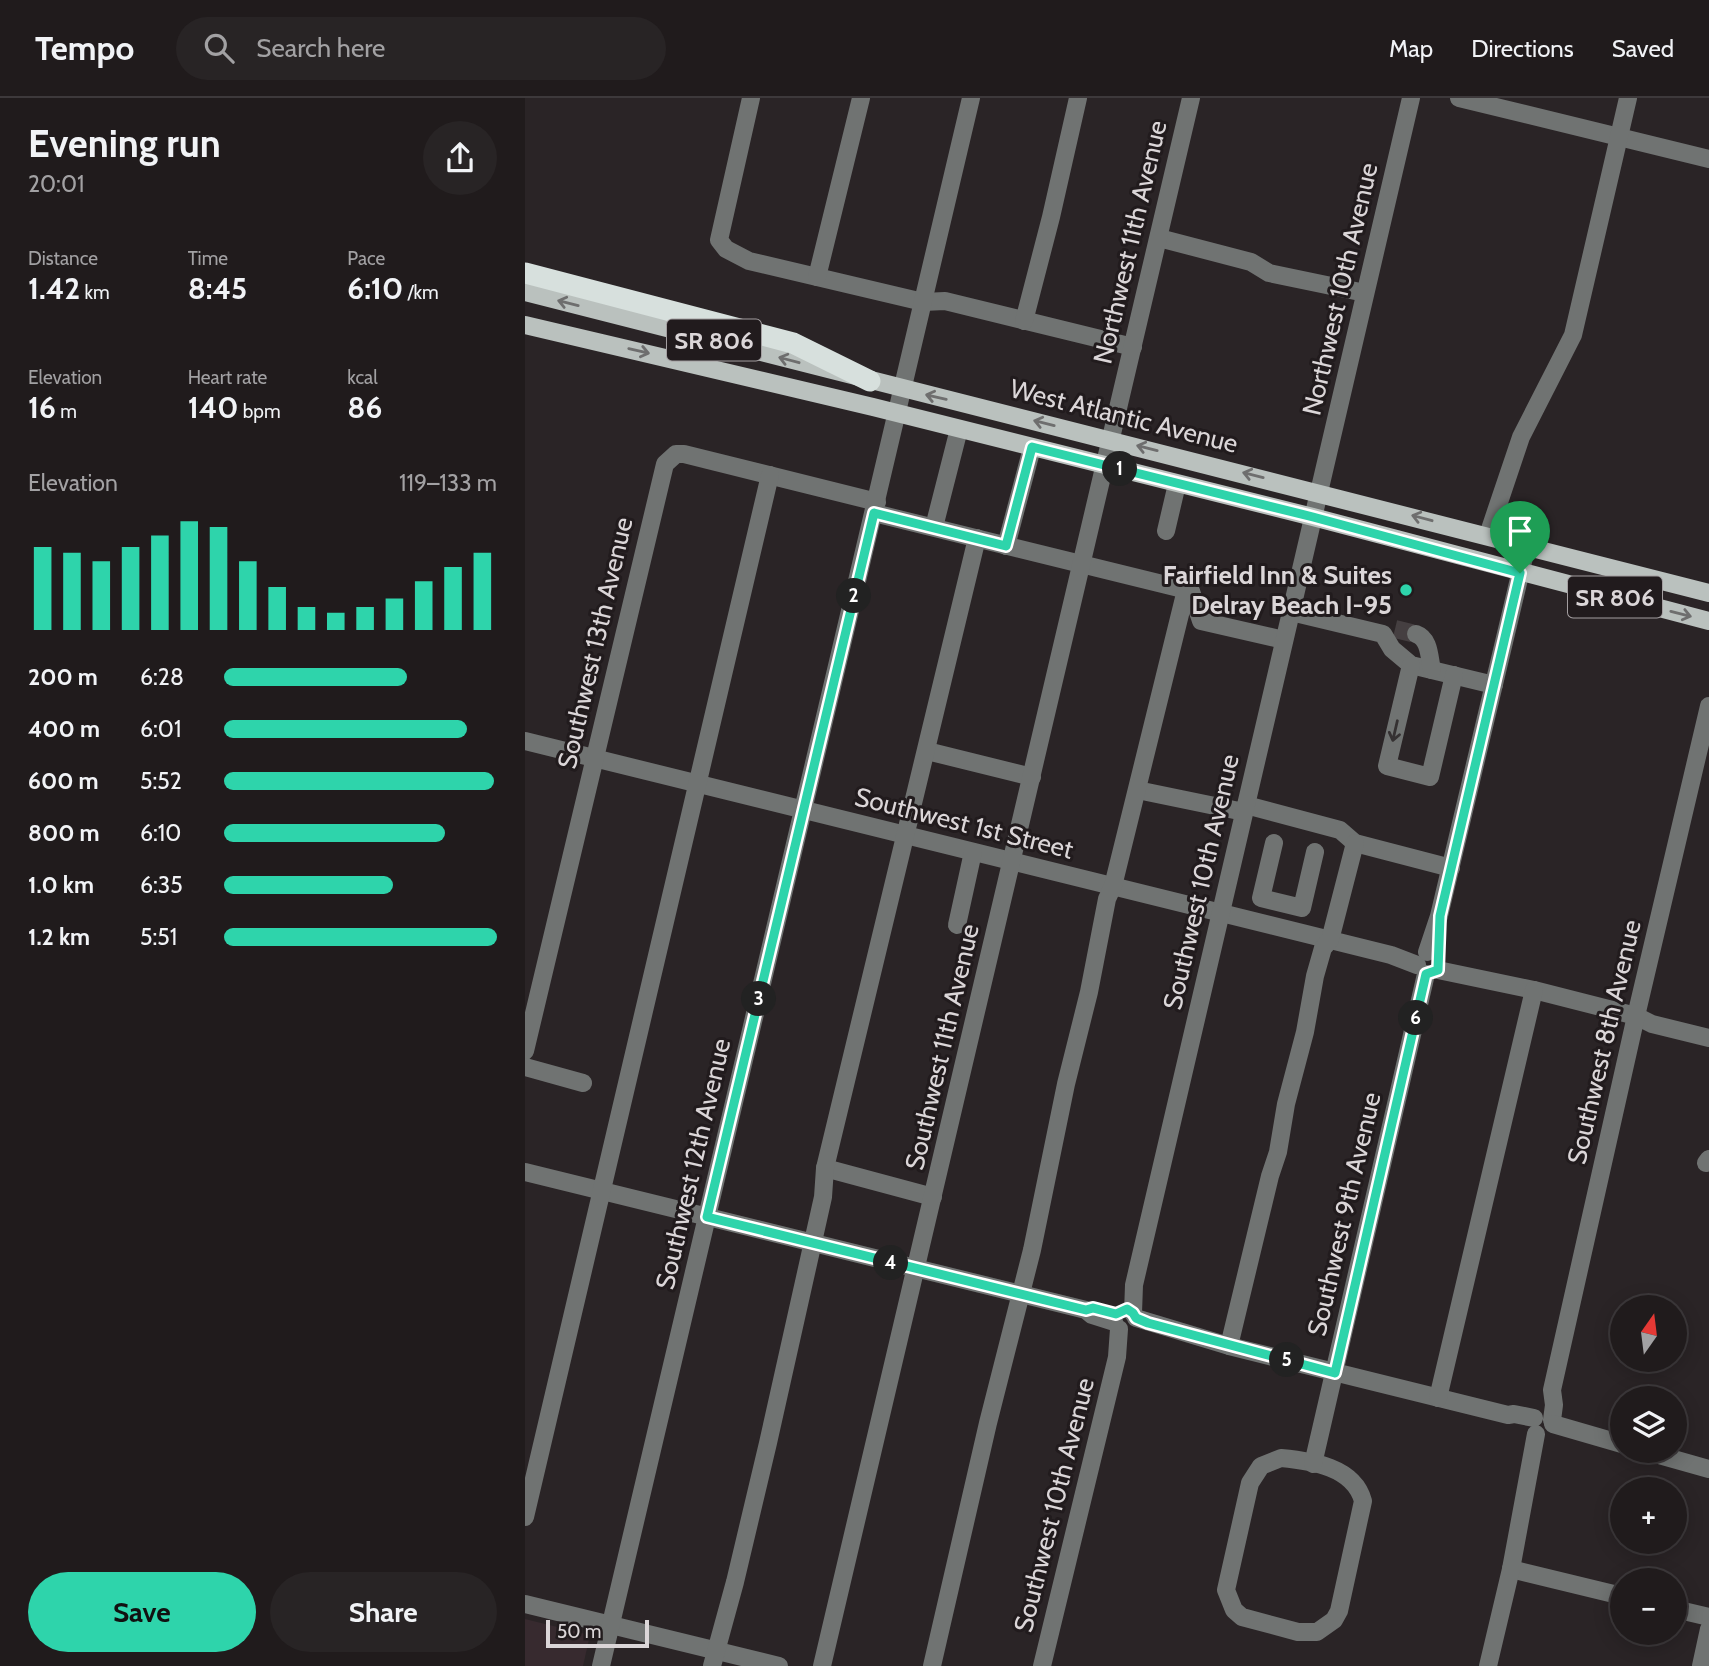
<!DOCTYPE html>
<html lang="en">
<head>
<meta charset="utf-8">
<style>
  body { margin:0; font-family:Cabin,sans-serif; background:#282425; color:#f1f3f6; height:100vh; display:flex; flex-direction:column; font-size:26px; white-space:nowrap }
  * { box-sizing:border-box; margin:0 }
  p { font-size:23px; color:#a2a1a3 }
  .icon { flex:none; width:38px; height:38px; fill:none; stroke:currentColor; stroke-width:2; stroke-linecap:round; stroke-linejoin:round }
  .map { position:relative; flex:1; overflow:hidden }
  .drawer { display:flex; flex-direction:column; background:#201b1c; width:525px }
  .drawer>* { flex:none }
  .needle { width:46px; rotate:14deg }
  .tools { position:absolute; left:1085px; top:1197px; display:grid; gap:14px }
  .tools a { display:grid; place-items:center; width:77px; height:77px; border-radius:50%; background:#201b1c; box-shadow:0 4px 18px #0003,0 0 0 2px #3d393b; font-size:35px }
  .scale { position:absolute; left:21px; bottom:18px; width:103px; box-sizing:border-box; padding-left:7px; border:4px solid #dbd6d8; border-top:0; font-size:19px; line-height:24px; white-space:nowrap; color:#dbd6d8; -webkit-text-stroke:5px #211b1d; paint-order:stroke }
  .pin { position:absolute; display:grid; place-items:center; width:60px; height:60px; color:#fff; margin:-72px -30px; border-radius:50% 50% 50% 0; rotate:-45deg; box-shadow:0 0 7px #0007 }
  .pin .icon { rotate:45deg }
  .km { position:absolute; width:35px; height:35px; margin:-18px; border-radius:50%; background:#222; color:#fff; font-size:19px; line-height:35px; text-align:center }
  .round { display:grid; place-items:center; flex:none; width:74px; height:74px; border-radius:37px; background:#282425 }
  .headline { display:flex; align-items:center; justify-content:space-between; height:119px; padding:0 28px }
  h1 { font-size:38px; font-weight:700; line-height:52px }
  .stats { display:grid; grid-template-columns:repeat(3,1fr); gap:10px; height:119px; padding:7px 28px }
  .stats div { display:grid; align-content:center }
  .stats b { font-size:30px; font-weight:700 }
  .stats small { font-size:19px; font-weight:400 }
  .stats p { font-size:19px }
  .chart { height:196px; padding:14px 28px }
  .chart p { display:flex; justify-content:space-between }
  .chart svg { width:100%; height:126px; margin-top:7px; stroke:#2ed4ab; stroke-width:6 }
  .action { display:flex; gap:14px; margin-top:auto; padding:14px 28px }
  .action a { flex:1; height:80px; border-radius:42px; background:#2ed4ab; color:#111; font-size:28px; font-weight:700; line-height:80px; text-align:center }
  .action a+a { background:#282425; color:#f1f3f6 }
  ul { padding:0 28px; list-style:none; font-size:23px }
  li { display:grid; grid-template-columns:112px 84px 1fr; align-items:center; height:52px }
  li i { height:18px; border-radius:9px; background:#2ed4ab }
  header { display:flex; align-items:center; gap:42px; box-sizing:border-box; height:98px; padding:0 35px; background:#201b1c; border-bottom:2px solid #3d393b }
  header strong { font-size:33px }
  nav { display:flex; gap:38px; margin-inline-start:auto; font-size:24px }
  .search { width:490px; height:63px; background:#282425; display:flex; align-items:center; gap:18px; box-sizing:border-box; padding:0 24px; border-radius:38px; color:#a2a1a3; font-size:26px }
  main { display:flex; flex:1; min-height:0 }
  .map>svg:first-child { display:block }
</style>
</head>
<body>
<header>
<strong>Tempo</strong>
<div class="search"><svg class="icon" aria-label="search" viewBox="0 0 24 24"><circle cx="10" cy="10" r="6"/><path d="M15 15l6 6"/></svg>Search here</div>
<nav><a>Map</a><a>Directions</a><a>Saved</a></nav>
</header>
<main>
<section class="drawer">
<div class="headline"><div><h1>Evening run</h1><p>20:01</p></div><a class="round"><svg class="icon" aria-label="share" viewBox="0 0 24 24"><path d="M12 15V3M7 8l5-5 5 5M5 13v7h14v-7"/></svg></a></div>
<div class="stats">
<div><p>Distance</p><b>1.42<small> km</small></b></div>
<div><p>Time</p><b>8:45</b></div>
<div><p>Pace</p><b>6:10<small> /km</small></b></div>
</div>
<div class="stats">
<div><p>Elevation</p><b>16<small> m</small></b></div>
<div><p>Heart rate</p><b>140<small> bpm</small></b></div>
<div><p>kcal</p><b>86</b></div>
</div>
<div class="chart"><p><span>Elevation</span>119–133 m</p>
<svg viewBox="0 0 160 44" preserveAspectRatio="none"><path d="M5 44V15M15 44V17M25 44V20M35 44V15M45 44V11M55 44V6M65 44V8M75 44V20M85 44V29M95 44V36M105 44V38M115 44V36M125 44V33M135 44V27M145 44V22M155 44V17"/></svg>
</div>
<ul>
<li><b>200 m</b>6:28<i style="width:67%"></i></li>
<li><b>400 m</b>6:01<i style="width:89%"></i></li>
<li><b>600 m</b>5:52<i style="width:99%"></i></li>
<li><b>800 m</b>6:10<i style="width:81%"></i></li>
<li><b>1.0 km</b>6:35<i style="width:62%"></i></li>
<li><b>1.2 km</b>5:51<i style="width:100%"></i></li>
</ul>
<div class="action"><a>Save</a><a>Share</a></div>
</section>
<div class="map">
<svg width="1184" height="1568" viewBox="0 0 1184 1568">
  <rect width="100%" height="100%" fill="#2a2426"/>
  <polygon fill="#372a2f" points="0,1521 65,1537 58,1568 0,1568"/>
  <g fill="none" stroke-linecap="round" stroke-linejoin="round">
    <polyline stroke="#453f41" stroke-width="18" stroke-dasharray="18 9" stroke-linecap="butt" points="870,531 891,536"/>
    <g stroke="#707372" stroke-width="18">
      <polyline points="226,0 194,142 201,151 224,163 398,204 420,203 608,249"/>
      <polyline points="934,0 1184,61"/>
      <polyline points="634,140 726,164 744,175 840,195"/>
      <polyline points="292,179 336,0"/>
      <polyline points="499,223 526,119 553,0"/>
      <polyline points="349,415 666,493 676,523 759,542"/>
      <polyline points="409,429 434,331"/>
      <polyline points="641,433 652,386"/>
      <polyline points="963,437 996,339 1048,237 1103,0"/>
      <polyline points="481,448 507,350"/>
      <polyline points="766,514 858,536 867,551 886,567 969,587"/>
      <path d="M891 536C905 541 904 559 907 572"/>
      <polyline points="886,567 862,668 905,679 929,577"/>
      <polyline points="0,643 866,857 892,867"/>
      <polyline points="402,653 507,679"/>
      <polyline points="622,694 719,714"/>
      <polyline points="721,707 815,732 830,745 926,770"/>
      <polyline points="749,745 736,800 777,810 790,754"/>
      <polyline points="432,827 448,754"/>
      <polyline points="902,854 914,818 1002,447"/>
      <polyline points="913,872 1009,892 1111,918 1127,926 1184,940"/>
      <polyline points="0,953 140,366 151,356 159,356 352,404"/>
      <polyline points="0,969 58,985"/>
      <polyline points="1181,1065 1184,1061"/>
      <polyline points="300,1070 408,1099"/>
      <polyline points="0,1074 561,1212 567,1217 589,1224"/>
      <polyline points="608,1215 609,1187 886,0"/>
      <polyline points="611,1220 704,1248 983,1317 989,1316 1009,1320"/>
      <polyline points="704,1248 745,1078 753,1054 761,1006 780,934 790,878 798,850 805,842 830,745"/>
      <polyline points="913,1300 1009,892"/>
      <polyline points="1027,1322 1029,1307 1027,1292 1111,918 1184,608"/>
      <polyline points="1028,1326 1097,1346"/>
      <polyline points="1120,1353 1184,1371"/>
      <path d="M756 1360C787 1363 829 1369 838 1403L814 1513 809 1522 792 1534H773L717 1519 709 1512 701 1492 725 1385 736 1368Z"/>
      <polyline points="788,1366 901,876"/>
      <polyline points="0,1419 245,377"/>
      <polyline points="986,1471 1097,1498"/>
      <polyline points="0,1506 254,1568"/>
      <polyline points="1150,1511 1184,1519"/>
      <polyline points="76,1568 446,0"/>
      <polyline points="187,1568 210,1484 243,1345 298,1099 300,1070 452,440"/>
      <polyline points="297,1568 666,0"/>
      <polyline points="407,1568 463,1325 507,1152 541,986 564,894 582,801 588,788 661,492"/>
      <polyline points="517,1568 592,1259 594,1231"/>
      <polyline points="963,1568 986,1471 1011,1336"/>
      <polyline points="1176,1568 1184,1531"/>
    </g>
    <g stroke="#bac1be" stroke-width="18">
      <path d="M0 194C394 295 790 391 1184 495"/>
      <polyline points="0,227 348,309 788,419 1184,523"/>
    </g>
    <polyline stroke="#d7e0dd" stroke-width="21" points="0,175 268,245 345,283"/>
  </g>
  <defs><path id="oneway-shaft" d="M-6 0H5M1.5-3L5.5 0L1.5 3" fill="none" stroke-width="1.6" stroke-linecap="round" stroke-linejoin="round" transform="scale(1.75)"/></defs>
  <g stroke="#6e6e6e">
    <use href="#oneway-shaft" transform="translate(43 205) rotate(-166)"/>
    <use href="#oneway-shaft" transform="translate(114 253) rotate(13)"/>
    <use href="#oneway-shaft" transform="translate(264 262) rotate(-165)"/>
    <use href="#oneway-shaft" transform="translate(411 299) rotate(-167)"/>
    <use href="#oneway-shaft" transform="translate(519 325) rotate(-166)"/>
    <use href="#oneway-shaft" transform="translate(622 350) rotate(-166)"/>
    <use href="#oneway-shaft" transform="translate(728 377) rotate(-166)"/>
    <use href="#oneway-shaft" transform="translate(897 420) rotate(-165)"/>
    <use href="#oneway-shaft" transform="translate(1156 516) rotate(14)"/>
  </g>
  <use stroke="#353132" href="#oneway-shaft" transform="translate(870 633) rotate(103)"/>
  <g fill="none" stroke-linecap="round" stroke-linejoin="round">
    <g stroke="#fff" stroke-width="14">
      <polygon id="route" points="507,349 788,419 995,475 915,818 913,872 901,876 810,1275 623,1225 611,1220 608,1215 602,1211 591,1216 568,1210 561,1212 182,1119 349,415 481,448"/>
    </g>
    <use href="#route" stroke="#2ed4ab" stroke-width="9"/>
  </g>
  <circle fill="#2ed4ab" stroke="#211b1d" stroke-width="2.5" cx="881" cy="492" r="7"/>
  <g text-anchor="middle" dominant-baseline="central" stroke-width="6" stroke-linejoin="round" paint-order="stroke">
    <g fill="#211b1d" stroke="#a39ea0" stroke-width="2">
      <rect x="142" y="221.5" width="94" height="41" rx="5"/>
      <rect x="1043" y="478.5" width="94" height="41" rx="5"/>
    </g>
    <g font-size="24" font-weight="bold" fill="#dbd6d8">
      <text x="189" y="242">SR 806</text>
      <text x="1090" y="499">SR 806</text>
    </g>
    <g font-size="26" fill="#dbd6d8" stroke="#211b1d">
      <text transform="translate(605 144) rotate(-77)">Northwest 11th Avenue</text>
      <text transform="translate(815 191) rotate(-77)">Northwest 10th Avenue</text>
      <text transform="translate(599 318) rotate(14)">West Atlantic Avenue</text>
      <text transform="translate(70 545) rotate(-77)">Southwest 13th Avenue</text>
      <text transform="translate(439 725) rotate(14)">Southwest 1st Street</text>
      <text transform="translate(676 784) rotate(-77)">Southwest 10th Avenue</text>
      <text transform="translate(1079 944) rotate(-77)">Southwest 8th Avenue</text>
      <text transform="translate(417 949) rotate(-77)">Southwest 11th Avenue</text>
      <text transform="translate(168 1066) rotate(-77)">Southwest 12th Avenue</text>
      <text transform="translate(819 1116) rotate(-77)">Southwest 9th Avenue</text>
      <text transform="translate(529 1407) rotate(-76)">Southwest 10th Avenue</text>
    </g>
    <g font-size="26" font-weight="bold" fill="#dbd6d8" stroke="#211b1d" text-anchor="end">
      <text x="867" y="477">Fairfield Inn &amp; Suites<tspan x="867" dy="30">Delray Beach I-95</tspan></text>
    </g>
  </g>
</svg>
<div class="tools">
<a><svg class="needle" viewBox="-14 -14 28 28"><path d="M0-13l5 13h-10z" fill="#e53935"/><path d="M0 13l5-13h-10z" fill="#a2a1a3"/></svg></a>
<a><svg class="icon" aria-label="layers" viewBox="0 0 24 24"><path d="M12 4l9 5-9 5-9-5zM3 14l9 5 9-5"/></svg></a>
<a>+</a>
<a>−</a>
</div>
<div class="scale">50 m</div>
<div class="pin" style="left:995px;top:475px;background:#1e9e55"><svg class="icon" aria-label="arrive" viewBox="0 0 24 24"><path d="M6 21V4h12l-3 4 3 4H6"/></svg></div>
<b class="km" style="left:595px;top:371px">1</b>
<b class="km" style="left:329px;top:498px">2</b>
<b class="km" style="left:234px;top:901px">3</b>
<b class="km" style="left:366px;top:1165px">4</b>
<b class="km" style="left:762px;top:1262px">5</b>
<b class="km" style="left:891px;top:920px">6</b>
</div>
</main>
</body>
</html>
